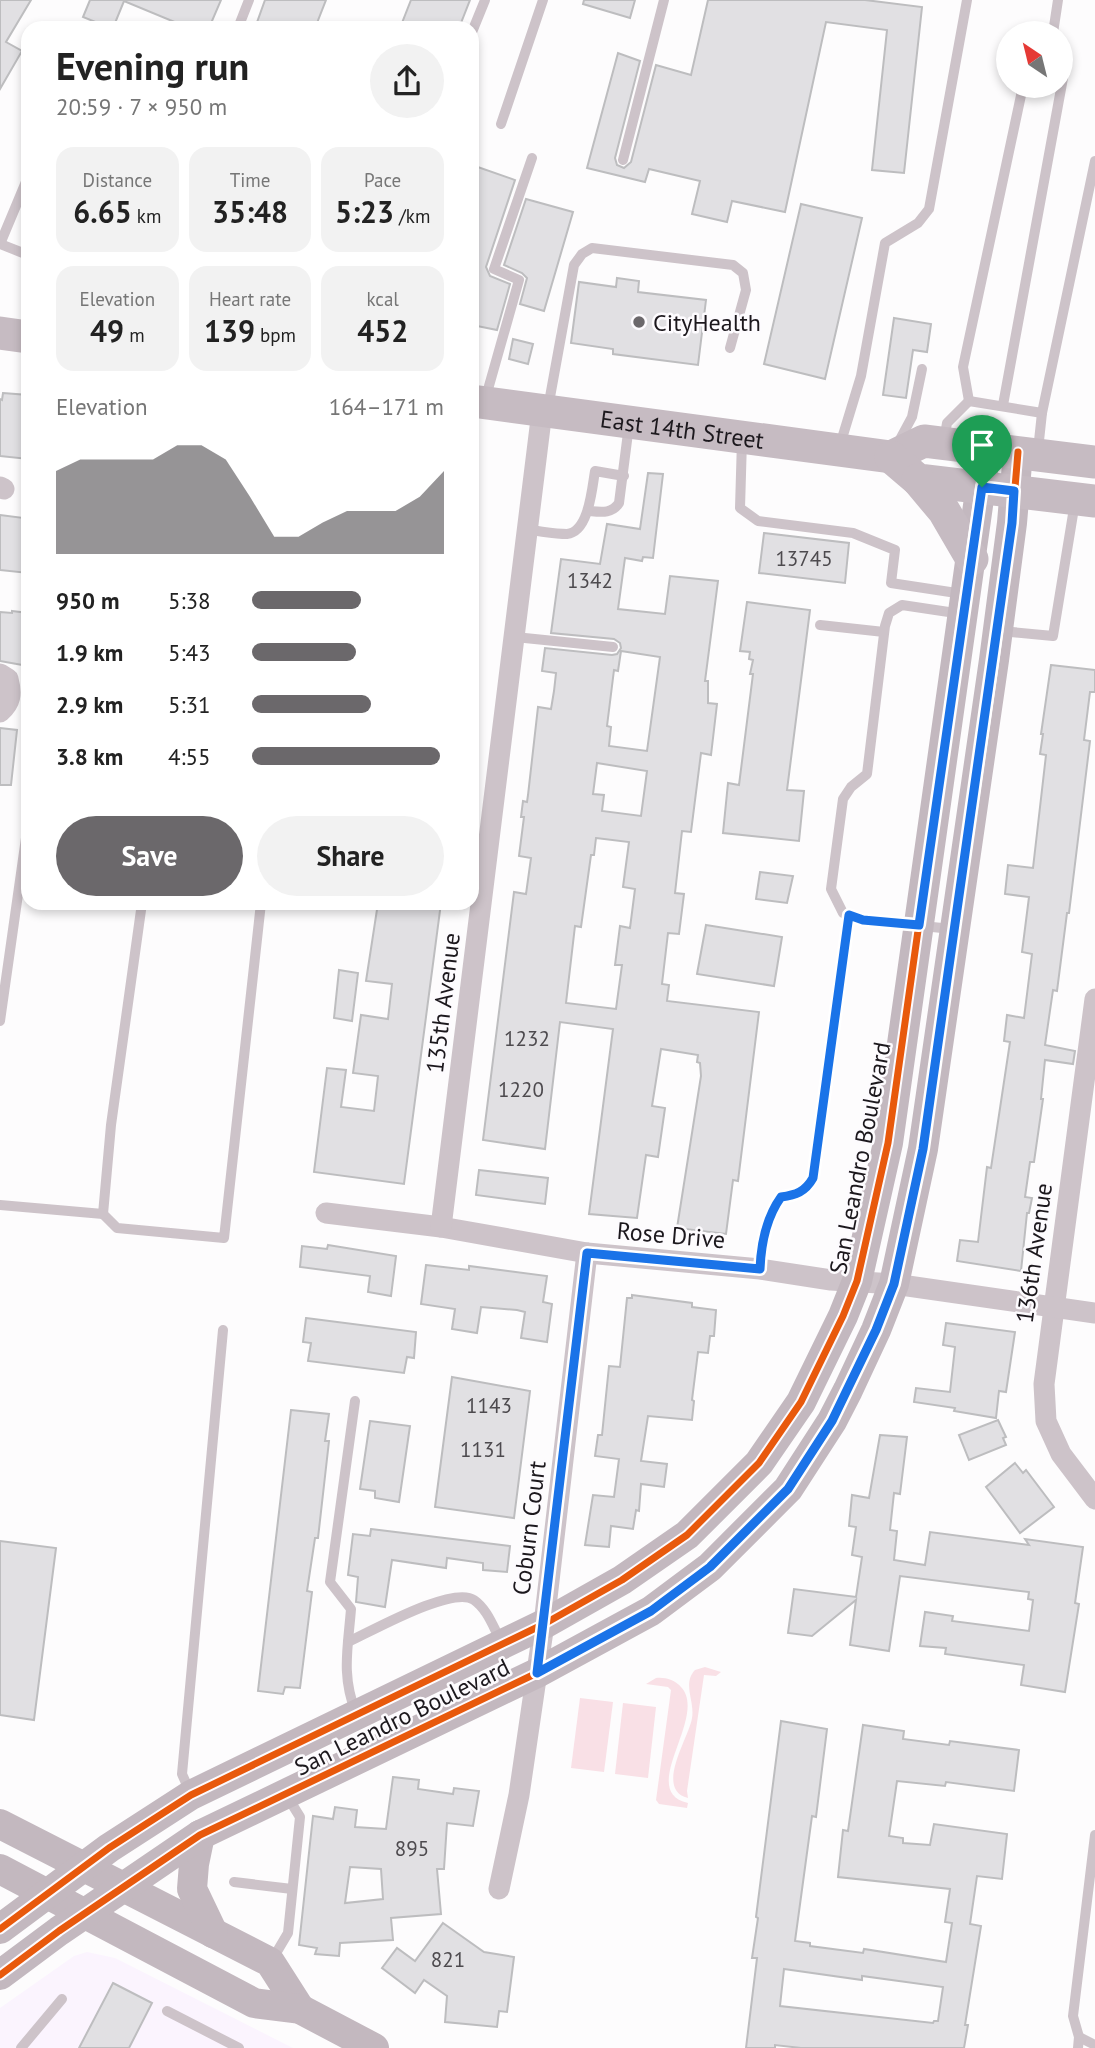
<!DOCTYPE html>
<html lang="en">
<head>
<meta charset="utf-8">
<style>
  body { margin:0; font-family:"PT Sans",sans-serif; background:#f2f2f2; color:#222; height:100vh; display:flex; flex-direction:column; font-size:26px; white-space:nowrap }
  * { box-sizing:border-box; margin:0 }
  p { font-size:23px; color:#767676 }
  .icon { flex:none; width:38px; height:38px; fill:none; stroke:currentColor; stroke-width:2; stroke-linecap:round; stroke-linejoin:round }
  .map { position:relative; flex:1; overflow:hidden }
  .drawer { position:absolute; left:21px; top:21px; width:458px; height:889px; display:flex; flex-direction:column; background:#fff; border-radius:21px; box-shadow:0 4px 10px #0003 }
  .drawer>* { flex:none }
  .needle { width:46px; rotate:325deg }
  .buttons { position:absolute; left:996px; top:21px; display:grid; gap:14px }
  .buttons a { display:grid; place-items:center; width:77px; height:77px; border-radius:50%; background:#fff; box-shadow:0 4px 10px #0003; font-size:35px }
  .pin { position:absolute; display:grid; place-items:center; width:60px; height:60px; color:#fff; margin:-72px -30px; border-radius:50% 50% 50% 0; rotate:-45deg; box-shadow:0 0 7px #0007 }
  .pin .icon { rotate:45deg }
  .round { display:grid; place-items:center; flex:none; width:74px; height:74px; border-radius:37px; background:#f2f2f2 }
  .head { display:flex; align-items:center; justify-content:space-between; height:119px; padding:0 35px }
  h1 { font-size:38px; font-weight:700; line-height:52px }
  .figures { display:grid; grid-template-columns:repeat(3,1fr); gap:10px; height:119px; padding:7px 35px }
  .figures div { display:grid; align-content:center; border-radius:18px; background:#f2f2f2; text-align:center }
  .figures b { font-size:30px; font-weight:700 }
  .figures small { font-size:19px; font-weight:400 }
  .figures p { font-size:19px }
  .chart { height:196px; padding:14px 35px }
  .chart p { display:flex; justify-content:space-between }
  .chart svg { width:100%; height:126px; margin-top:7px; fill:#6b686b; opacity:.7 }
  .button { display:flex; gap:14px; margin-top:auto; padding:14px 35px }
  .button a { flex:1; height:80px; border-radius:42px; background:#6b686b; color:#fff; font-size:28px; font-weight:700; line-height:80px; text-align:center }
  .button a+a { background:#f2f2f2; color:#222 }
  ul { padding:0 35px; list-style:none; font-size:23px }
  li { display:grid; grid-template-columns:112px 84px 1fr; align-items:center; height:52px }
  li i { height:18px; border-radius:9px; background:#6b686b }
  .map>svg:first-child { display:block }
</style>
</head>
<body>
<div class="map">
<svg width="1095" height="2048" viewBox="0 0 1095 2048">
  <rect width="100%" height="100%" fill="#fdfcfd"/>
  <polygon fill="#fbf4fe" points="87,1952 115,1958 293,2048 0,2048 0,2008 74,1956"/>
  <g fill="#f9e0e6">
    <path d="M705 1667 721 1672 716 1676 704 1675 687 1791 688 1798C654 1789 689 1738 692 1718 695 1701 682 1684 695 1670Z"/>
    <path d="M656 1678C665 1677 675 1680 681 1687 709 1717 636 1791 688 1803L687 1808 659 1804 656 1800 671 1690 668 1687 646 1684Z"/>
    <polygon points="580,1698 613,1702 604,1772 571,1768"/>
    <polygon points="623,1703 656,1707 648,1778 615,1774"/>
  </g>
  <g fill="#e1e0e3" stroke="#bdbdbf" stroke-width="2" fill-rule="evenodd">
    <polygon points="0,0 31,0 6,42 22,51 0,89"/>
    <polygon points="90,0 221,0 209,28 189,28 124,1 113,28 110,28 83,17"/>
    <polygon points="265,0 326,0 315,28 255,28"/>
    <polygon points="411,0 470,0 459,28 400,28"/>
    <polygon points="584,0 635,0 630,18 583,4"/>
    <polygon points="708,0 865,0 922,7 904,173 872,170 887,30 826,22 785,212 732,201 727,222 692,214 700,181 649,169 645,182 587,168 618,53 640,61 615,158 617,165 624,168 631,162 656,65 691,75"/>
    <polygon points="472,165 515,180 486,267 490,276 510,284 497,330 472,325"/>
    <polygon points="526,199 573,212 544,311 520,304 527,278 522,273 504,265"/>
    <polygon points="801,204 862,218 825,379 764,364"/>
    <polygon points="617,278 639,281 638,292 706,300 698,365 613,354 613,349 571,343 579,282 616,287"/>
    <polygon points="894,318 931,324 927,352 913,350 906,398 883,395"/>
    <polygon points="513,339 533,344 528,364 509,359"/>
    <polygon points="3,393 28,395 28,459 0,456 0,399 2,400"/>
    <path d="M648 473 663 474 653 558 643 557 642 561 625 558 618 609 665 614 670 576 718 581 705 681H708V703L717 704 711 755 701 753 691 832 682 831 675 893 684 894 679 934 668 933 662 984 669 985 667 1001 759 1012 738 1181 733 1180 726 1234 677 1228 701 1076 700 1063 697 1062 698 1055 661 1049 652 1106 665 1108 658 1157 646 1155 637 1218 589 1214 613 1029 560 1022 545 1149 483 1140 514 892 526 894 531 858 519 856 524 817H521L523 801 527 802 528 795 538 707 551 709 554 691 556 673 542 671 545 648 612 655 617 654 621 648 620 643 614 639 551 633 561 559 600 564 607 524 640 529ZM621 651 660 657 647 751 609 746 611 727 607 726 614 670 618 671ZM597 763 647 771 641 816 602 811 604 795 593 794ZM596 838 629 842 623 887 635 889 630 928 620 926 615 965H622L616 1009 566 1003 575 926 581 927 591 855H594Z"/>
    <polygon points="0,515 24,518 23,528 28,529 28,573 0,570"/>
    <polygon points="764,533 849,543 845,583 759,573"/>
    <polygon points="747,602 810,610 787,790 804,791 799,841 723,833 728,783 739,785 753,674 750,674 753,660 749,659 750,652 740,651"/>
    <polygon points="12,611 28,613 28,666 0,661 0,612 12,613"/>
    <polygon points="1051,665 1095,670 1095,692 1090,692 1084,740 1090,741 1069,913 1067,913 1057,991 1053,990 1045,1045 1075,1051 1073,1064 1045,1060 1041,1099 1043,1099 1034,1162 1030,1162 1025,1197 1032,1198 1029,1213 1027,1213 1021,1271 957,1261 960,1240 978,1242 987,1167 991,1168 1010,1042 1004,1041 1007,1015 1024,1018 1032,954 1022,952 1029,897 1005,894 1008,865 1033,868 1046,755 1040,754 1043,734 1041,734"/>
    <polygon points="0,728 17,730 11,785 0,785"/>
    <polygon points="760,872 793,876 787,903 756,899"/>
    <polygon points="378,903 441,903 404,1184 314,1172 327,1068 346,1070 341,1107 374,1111 378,1076 353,1073 361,1015 388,1019 392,984 366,981"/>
    <polygon points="706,925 782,937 774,986 697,974"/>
    <polygon points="339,970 358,973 352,1021 334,1018"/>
    <polygon points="479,1170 548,1178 545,1204 476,1195"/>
    <polygon points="328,1245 396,1256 391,1296 368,1292 370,1276 300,1267 302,1246 327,1249"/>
    <polygon points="426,1265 469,1270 469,1266 547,1276 543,1302 552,1304 547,1342 521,1338 525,1312 517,1310 481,1307 477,1333 452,1329 455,1309 421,1304"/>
    <polygon points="632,1295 692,1303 692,1307 716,1310 714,1336 710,1336 708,1353 698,1352 692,1400 694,1401 692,1420 648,1416 641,1461 667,1464 664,1487 641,1484 639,1511 636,1510 633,1529 611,1526 609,1547 585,1545 593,1495 614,1497 619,1459 595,1456 598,1435 602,1435 609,1366 620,1367 627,1298 632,1298"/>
    <polygon points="306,1318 416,1332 414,1358 407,1357 404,1373 308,1361 311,1343 303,1342"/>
    <polygon points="946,1323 1015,1332 1006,1392 999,1391 996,1418 954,1411 955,1408 914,1402 916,1388 950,1392 955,1347 943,1345"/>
    <polygon points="452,1377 530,1391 514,1518 435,1507"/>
    <polygon points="291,1410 329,1414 325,1441 329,1441 318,1538 315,1538 307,1591 312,1592 300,1688 285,1687 283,1694 258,1691"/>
    <polygon points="998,1420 1006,1437 1003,1438 1006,1445 969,1460 959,1435"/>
    <polygon points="370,1421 410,1426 399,1502 375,1498 375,1491 360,1489"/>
    <polygon points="880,1435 907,1437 900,1494 894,1493 890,1530 897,1531 894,1560 925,1565 930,1532 1029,1545 1025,1539 1083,1547 1075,1603 1079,1604 1065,1692 1021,1685 1024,1665 945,1654 946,1648 920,1646 925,1612 953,1616 952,1621 1029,1631 1033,1600 1028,1599 1029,1592 900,1576 889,1651 850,1645 856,1600 812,1636 788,1633 794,1589 856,1597 862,1557 852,1555 856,1527 849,1526 852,1495 869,1498"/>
    <polygon points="1015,1463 1023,1473 1026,1470 1054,1507 1020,1533 986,1487"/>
    <polygon points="371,1529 510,1546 507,1572 483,1570 483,1563 447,1558 446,1568 392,1560 385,1607 356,1602 358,1577 348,1575 353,1534 370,1536"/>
    <polygon points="0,1541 56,1548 34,1720 0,1715"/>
    <path d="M781 1721 827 1729 816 1817 812 1816 795 1941 810 1943V1946L863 1953 864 1949 946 1962 952 1923 945 1922 950 1889 838 1877 843 1830 848 1831 863 1725 904 1731 903 1739 949 1745 950 1741 1019 1750 1014 1791 946 1782 945 1786 897 1781 889 1836 903 1838V1843L930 1845 934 1824 1007 1834 1002 1879 977 1876 970 1924 981 1926 965 2025H968L964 2048H801L775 2045V2048H746L757 1958H752L758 1918 756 1917ZM784 1969 862 1980V1976L943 1987 938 2021H934L933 2023 780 2006Z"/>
    <path d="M393 1777 419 1780 418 1789 453 1794 454 1788 479 1791 473 1826 447 1823 444 1869H437L441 1914 391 1918 393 1940 340 1943 339 1956 315 1954 317 1948 299 1945 313 1816 333 1819 335 1807 357 1810 355 1827 386 1829ZM350 1867 381 1869 383 1899 345 1903Z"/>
    <polygon points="443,1923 484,1952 514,1957 507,2012 499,2011 497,2027 445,2022 447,1996 424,1980 415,1993 382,1968 397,1948 415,1961"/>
    <polygon points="113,1983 152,2003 129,2048 79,2048"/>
  </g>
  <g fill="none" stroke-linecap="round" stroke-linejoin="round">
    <g stroke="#cdc3c9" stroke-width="10">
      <polyline points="238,28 249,0"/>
      <polyline points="472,32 485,0"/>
      <polyline points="1053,33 1058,0"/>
      <polyline points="501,124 543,0"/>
      <polyline points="623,160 664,0"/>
      <polyline points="0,244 28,177"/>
      <polyline points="0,244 28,255"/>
      <polyline points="485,400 519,280 494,269 532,158"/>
      <polyline points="969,401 963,367 1023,86"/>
      <polyline points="969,401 1042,413"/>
      <polyline points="1003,405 1063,78 1060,78"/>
      <polyline points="548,408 574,265 582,254 592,248 733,265 743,273 746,290 730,348"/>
      <polyline points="742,440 740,508 758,521 853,533 895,550 891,583 963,594"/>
      <polyline points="944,441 947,423 969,401"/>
      <polyline points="898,443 912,417 922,369"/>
      <polyline points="840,445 861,376 885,243 918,223 929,209 967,0"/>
      <polyline points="1038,450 1042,413 1095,161"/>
      <path d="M589 511C601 512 612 514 619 503L629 425"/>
      <path d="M528 530C540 531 554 534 567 534 589 532 592 488 595 471L624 476"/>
      <polyline points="820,625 884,632"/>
      <polyline points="1001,631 1053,636 1075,502"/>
      <polyline points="515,637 613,647"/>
      <polyline points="142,903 111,1125 103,1214 117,1228 224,1238 261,903"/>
      <polyline points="952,929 863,920 843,913 831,889 843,799 851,787 867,774 885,626 889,613 902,605 962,614"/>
      <polyline points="0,1021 28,824"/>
      <polyline points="0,1205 103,1214"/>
      <path d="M760 1269C761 1245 766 1218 781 1197 796 1195 805 1192 813 1178L849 915"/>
      <path d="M355 1401 330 1582 351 1609C348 1648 341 1675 356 1713"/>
      <path d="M348 1642C372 1631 453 1585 474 1600 488 1610 493 1627 501 1641"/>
      <polyline points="190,1792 182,1774 223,1330"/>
      <polyline points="234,1882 292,1889"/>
      <polyline points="272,1960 288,1933 300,1817 287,1796"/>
      <polyline points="167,2011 239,2048"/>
      <polyline points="1079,2037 1095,2045"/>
      <polyline points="21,2048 62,1999"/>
      <polyline points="1078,2048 1079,2037 1073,2016 1095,1835"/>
    </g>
    <g stroke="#cdc3c9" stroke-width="21">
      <polyline points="0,487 4,489"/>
      <path d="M0 674 8 679C12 694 11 702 0 712"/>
      <polyline points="1095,999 1044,1384 1046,1421 1061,1454 1095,1499"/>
      <polyline points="326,1213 441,1227 587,1253 760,1269 831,1280 894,1284 1095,1313"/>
      <polyline points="441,1227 542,411"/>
      <polyline points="499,1889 519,1795 544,1624 587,1253"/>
    </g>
    <g stroke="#c3b8bf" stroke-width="30">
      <polyline points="0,1824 270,1962 300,2009"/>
      <polyline points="200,1835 194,1864 192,1889 213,1933"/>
      <polyline points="0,1869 254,2003 300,2009 374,2048"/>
      <polyline points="0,1929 109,1848 191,1795 544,1624 622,1580 687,1535 759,1463 801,1402 843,1316 857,1281 888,1143 986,449"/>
      <polyline points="0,1975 59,1931 200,1835 537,1673 651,1611 710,1567 788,1489 832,1421 848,1390 876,1330 894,1284 923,1149 994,660 1012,523 1018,452"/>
    </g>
    <g stroke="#c6bbc2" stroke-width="33">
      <polyline points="0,333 28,337"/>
      <path id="s1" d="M472 401 891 457 924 441 1095 462"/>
      <polyline points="891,457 918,480 1095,501"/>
      <polyline points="918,480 944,511 972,559"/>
    </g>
    <g stroke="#fdfbfe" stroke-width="11">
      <g id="cycleway">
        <polyline points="0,1929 109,1848 191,1795 544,1624 622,1580 687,1535 759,1463 801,1402 843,1316 857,1281 888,1143 986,449"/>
        <polyline points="0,1975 59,1931 200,1835 537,1673 651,1611 710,1567 788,1489 832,1421 848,1390 876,1330 894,1284 923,1149 994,660 1012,523 1018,452"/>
      </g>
    </g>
    <use href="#cycleway" stroke="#e8590c" stroke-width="7"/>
  </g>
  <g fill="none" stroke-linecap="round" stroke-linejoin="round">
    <g stroke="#fff" stroke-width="14">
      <path id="route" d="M982 487 1014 491 1012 523 923 1149 894 1284 876 1330 832 1421 788 1489 710 1567 651 1611 537 1673 587 1253 760 1269C761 1245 766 1218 781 1197 796 1195 805 1192 813 1178L849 915 863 920 919 925Z"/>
    </g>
    <use href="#route" stroke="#1a73e8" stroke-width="9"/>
  </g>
  <circle fill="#6b686b" stroke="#fdfbfe" stroke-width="2.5" cx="639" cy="322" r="7"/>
  <g text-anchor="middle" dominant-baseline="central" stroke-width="5" stroke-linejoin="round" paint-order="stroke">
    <g font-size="21" fill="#4d4a4e">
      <text x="804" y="558">13745</text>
      <text x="590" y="580">1342</text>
      <text x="527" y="1038">1232</text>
      <text x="521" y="1089">1220</text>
      <text x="489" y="1405">1143</text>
      <text x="483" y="1449">1131</text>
      <text x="412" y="1848">895</text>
      <text x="448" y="1959">821</text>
    </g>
    <g font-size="24" fill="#1c181d" stroke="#fdfbfe" text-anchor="start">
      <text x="653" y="322">CityHealth</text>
    </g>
    <g font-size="24" fill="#1c181d" stroke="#fdfbfe">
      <text stroke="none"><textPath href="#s1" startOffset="212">East 14th Street</textPath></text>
      <text transform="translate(443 1003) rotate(-83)">135th Avenue</text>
      <text transform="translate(860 1158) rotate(-79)">San Leandro Boulevard</text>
      <text transform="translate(671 1235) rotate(5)">Rose Drive</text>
      <text transform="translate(1034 1253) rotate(-82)">136th Avenue</text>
      <text transform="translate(529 1528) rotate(-83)">Coburn Court</text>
      <text transform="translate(402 1717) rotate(-26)">San Leandro Boulevard</text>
    </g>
  </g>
</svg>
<div class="buttons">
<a><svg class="needle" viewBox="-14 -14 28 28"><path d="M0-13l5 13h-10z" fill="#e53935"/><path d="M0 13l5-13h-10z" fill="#767676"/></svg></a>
</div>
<div class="pin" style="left:982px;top:487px;background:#1e9e55"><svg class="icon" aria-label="arrive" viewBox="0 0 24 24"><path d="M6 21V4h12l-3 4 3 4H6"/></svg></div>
<section class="drawer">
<div class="head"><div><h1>Evening run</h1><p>20:59 · 7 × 950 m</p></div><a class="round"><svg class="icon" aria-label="share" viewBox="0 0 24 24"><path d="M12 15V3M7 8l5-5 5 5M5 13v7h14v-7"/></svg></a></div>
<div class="figures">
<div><p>Distance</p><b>6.65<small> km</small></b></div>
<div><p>Time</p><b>35:48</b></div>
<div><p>Pace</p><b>5:23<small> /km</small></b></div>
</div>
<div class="figures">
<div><p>Elevation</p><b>49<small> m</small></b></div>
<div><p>Heart rate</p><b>139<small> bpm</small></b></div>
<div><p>kcal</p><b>452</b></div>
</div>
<div class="chart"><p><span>Elevation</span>164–171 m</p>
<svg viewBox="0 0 160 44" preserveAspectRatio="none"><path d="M0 44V15L10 11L20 11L30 11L40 11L50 6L60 6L70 11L80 24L90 38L100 38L110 33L120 29L130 29L140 29L150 24L160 15V44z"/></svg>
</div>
<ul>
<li><b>950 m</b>5:38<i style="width:57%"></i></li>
<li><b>1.9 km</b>5:43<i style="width:54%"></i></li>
<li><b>2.9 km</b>5:31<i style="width:62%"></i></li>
<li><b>3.8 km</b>4:55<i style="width:98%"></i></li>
</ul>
<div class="button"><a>Save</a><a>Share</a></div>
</section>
</div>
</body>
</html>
